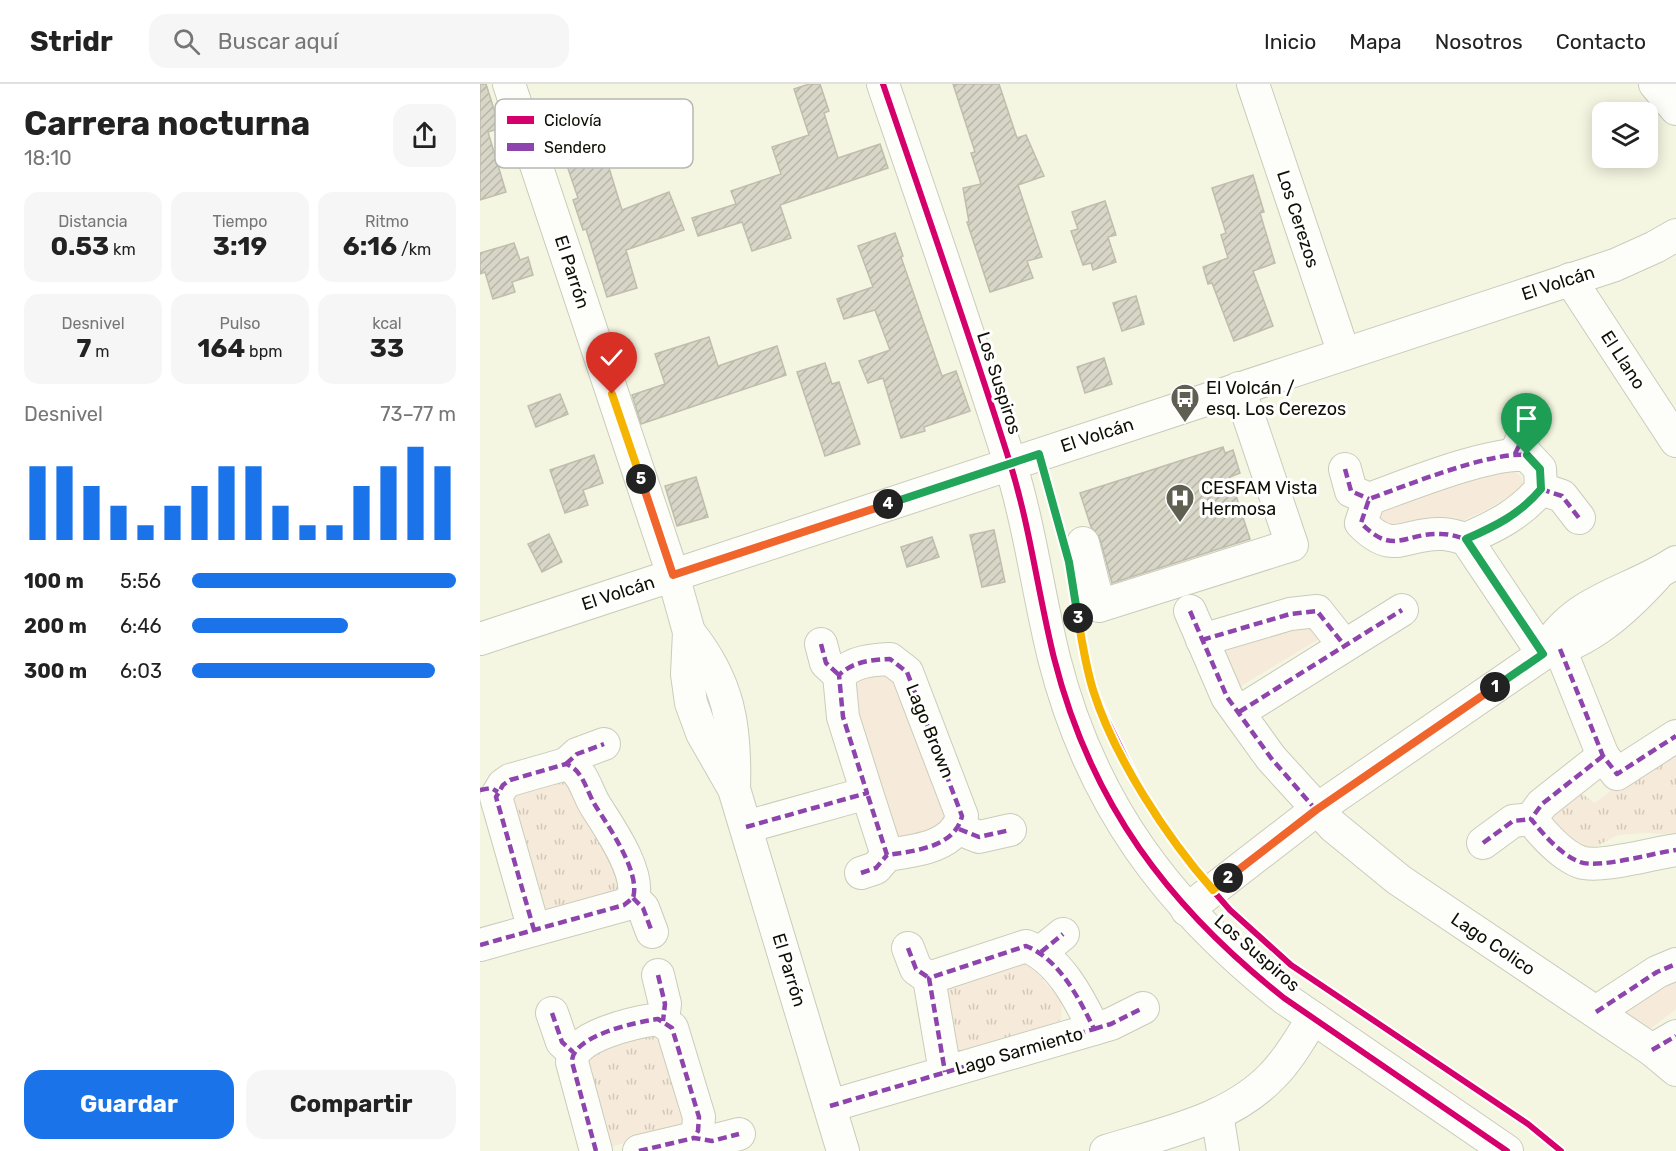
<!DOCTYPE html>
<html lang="es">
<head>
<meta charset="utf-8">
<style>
  body { margin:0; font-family:Rubik,sans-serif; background:#f6f6f6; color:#222; height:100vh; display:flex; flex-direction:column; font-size:22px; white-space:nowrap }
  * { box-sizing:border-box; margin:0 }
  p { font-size:20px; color:#767676 }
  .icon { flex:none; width:33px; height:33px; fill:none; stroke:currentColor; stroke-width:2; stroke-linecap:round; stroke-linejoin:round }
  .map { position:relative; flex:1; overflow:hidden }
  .details { display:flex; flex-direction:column; background:#fff; width:480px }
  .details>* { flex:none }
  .fabs { position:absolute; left:1112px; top:18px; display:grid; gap:12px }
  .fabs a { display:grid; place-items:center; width:66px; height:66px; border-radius:12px; background:#fff; box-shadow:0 3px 15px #0003; font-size:30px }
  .pin { position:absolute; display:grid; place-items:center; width:51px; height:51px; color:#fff; margin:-62px -26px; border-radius:50% 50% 50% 0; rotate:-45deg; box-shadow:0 0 6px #0007 }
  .pin .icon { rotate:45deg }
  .km { position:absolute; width:30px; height:30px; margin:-15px; border-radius:50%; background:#222; color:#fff; font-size:16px; line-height:30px; text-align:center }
  .round { display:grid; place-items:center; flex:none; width:63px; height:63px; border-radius:18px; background:#f6f6f6 }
  .summary { display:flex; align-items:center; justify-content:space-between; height:102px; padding:0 24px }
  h1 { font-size:33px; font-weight:700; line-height:45px }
  .stats { display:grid; grid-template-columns:repeat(3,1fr); gap:9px; height:102px; padding:6px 24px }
  .stats div { display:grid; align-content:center; border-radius:15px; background:#f6f6f6; text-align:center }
  .stats b { font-size:26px; font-weight:700 }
  .stats small { font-size:16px; font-weight:400 }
  .stats p { font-size:16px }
  .chart { height:168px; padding:12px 24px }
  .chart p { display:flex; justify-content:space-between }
  .chart svg { width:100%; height:108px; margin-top:6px; stroke:#1a73e8; stroke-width:6 }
  .button { display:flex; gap:12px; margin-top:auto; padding:12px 24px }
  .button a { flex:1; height:69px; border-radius:18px; background:#1a73e8; color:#fff; font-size:24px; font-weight:700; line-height:69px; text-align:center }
  .button a+a { background:#f6f6f6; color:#222 }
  ul { padding:0 24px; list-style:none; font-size:20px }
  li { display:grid; grid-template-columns:96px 72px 1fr; align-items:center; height:45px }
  li i { height:15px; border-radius:8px; background:#1a73e8 }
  header { display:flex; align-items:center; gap:36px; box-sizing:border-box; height:84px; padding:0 30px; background:#fff; border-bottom:2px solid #e0e0e0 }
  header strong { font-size:28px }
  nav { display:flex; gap:33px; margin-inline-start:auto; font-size:21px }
  .search { width:420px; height:54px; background:#f6f6f6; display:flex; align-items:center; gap:15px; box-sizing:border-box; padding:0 21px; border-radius:18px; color:#767676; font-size:22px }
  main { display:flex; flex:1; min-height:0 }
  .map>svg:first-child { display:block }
</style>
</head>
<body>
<header>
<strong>Stridr</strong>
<div class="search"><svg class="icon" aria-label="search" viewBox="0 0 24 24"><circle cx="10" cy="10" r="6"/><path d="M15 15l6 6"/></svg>Buscar aquí</div>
<nav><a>Inicio</a><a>Mapa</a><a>Nosotros</a><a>Contacto</a></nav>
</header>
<main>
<section class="details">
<div class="summary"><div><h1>Carrera nocturna</h1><p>18:10</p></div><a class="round"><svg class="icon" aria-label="share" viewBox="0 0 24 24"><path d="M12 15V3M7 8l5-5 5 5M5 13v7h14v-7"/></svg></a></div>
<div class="stats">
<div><p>Distancia</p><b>0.53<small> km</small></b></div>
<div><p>Tiempo</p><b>3:19</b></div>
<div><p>Ritmo</p><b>6:16<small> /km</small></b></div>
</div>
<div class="stats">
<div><p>Desnivel</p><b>7<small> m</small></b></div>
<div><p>Pulso</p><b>164<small> bpm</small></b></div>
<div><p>kcal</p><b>33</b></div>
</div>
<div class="chart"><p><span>Desnivel</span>73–77 m</p>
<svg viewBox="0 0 160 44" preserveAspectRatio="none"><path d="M5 44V14M15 44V14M25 44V22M35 44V30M45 44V38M55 44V30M65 44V22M75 44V14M85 44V14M95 44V30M105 44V38M115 44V38M125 44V22M135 44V14M145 44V6M155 44V14"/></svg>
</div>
<ul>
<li><b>100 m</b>5:56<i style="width:100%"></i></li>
<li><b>200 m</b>6:46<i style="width:59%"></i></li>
<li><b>300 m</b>6:03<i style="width:92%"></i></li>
</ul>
<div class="button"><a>Guardar</a><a>Compartir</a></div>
</section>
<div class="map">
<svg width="1196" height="1067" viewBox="0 0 1196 1067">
  <defs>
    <pattern id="park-tufts" width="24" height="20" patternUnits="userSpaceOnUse" patternTransform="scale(1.5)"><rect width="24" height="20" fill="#f6eada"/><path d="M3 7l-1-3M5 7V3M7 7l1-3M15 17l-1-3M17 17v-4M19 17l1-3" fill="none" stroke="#d2c8b9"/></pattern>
    <pattern id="building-hatch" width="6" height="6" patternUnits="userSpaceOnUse" patternTransform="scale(1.5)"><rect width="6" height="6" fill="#d8d6c7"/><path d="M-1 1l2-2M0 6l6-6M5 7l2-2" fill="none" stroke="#b8b6a9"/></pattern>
  </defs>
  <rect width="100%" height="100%" fill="#f4f6e1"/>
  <g fill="#f6eada">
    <polygon points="1028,381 1041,393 1044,403 1006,426 984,436 943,435 904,441 891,429"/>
    <polygon points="833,536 844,552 751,608 731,565"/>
    <path d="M410 587 468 737C451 750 430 758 409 752L368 603 374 591Z"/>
    <polygon points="1196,889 1196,925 1165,949 1134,929"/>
  </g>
  <g fill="url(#park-tufts)">
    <polygon points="1196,661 1196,751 1168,749 1138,751 1103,769 1061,731 1095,704 1114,719"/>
    <polygon points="89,686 94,717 133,771 148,814 63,839 23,706"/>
    <polygon points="542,872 582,918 581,935 568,948 474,972 459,900"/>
    <polygon points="180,937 214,1042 125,1064 97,960"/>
  </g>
  <g fill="url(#building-hatch)" stroke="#c0bdae" stroke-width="1.5">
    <polygon points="0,0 6,0 20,44 8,48 26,108 0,116"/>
    <polygon points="329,0 340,0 349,27 344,29 358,74 400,60 408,84 300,121 311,154 272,167 262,138 218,152 212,134 256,120 251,107 301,90 292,63 329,51 314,5"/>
    <polygon points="473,0 519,0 537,54 546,51 564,92 538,101 562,173 547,177 553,194 510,208 487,138 489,138 483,104 501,100 491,69 495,68"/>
    <polygon points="117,45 142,126 189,108 204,146 146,166 157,204 127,213 106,145 103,146 93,116 98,114 79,58"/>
    <polygon points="773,91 784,128 780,129 795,179 773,187 793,242 754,257 732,199 728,200 723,183 748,174 741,151 746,149 732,104"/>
    <polygon points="625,117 636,151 628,153 636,178 613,186 611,179 603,181 591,147 598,145 592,128"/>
    <polygon points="415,149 423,172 421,173 462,292 476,287 490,327 444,343 445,347 421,354 403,294 388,299 379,277 410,266 395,226 364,235 357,215 393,203 378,162"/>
    <polygon points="34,159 40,176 48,173 53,191 32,198 35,208 13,215 5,188 0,190 0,169"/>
    <polygon points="656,212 664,240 642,247 633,219"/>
    <polygon points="229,253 238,282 297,262 306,291 161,340 152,311 185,300 175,270"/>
    <polygon points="624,274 632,300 605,309 597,283"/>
    <polygon points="345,279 352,300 359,298 380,360 345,372 317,288"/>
    <polygon points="80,310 88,330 56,343 48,322"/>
    <polygon points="743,363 745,369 753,366 760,389 750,393 770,455 632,499 620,455 611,443 600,409"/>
    <polygon points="114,371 123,399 103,406 108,421 85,429 70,386"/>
    <polygon points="216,393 228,433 197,442 185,402"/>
    <polygon points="514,446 525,498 502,503 490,451"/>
    <polygon points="69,450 82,478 62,488 48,460"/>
    <polygon points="452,453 459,473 427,483 421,463"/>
  </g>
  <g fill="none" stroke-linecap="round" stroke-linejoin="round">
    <g stroke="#caccbb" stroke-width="34">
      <g id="minor">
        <polyline points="29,0 193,491 209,548 207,590 211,619 222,649 254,705 363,1067"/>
        <path d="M403 0C446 126 490 252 530 379 550 443 558 509 574 574 611 720 688 822 804 914L1027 1067"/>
        <polyline points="773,0 864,270"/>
        <polyline points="1175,0 1196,25"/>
        <polyline points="1090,195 1196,357"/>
        <polyline points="1035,370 1044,351 1040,331"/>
        <polyline points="865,385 871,407 889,415"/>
        <polyline points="1061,405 1082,412 1099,434"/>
        <path d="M986 455C1016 442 1040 430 1061 405L1060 385 1047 371C1011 367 925 402 889 415L881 439C914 473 925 448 962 450 970 450 978 453 986 455L1063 570"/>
        <polyline points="603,459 619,522 812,461 759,304"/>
        <polyline points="710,527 747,613 791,674 853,742 919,796 1172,966 1196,986"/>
        <path d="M209 548C249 598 256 642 254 704"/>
        <polyline points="0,555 1135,181 1175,163 1196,151"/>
        <polyline points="722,556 810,530 837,527 864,561"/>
        <polyline points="341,560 346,579 359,591"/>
        <polyline points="1080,565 1123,672 1137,690 1196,652"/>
        <path d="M1063 570C1093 514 1148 510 1196 478"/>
        <polyline points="759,628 922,526"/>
        <path d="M1123 672 1062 720 1051 735C1063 750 1081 771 1100 778 1119 785 1173 769 1196 766"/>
        <polyline points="86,680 97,670 124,660"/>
        <path d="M266 743 387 709 363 633 359 591C374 577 391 576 410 575L427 588 482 732C475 763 435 767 407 771L387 709"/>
        <polyline points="479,745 499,753 530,746"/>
        <polyline points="1003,759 1033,737 1051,735"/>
        <polyline points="381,789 396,784 407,771"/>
        <polyline points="153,814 163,824 172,848"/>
        <path d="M707 826 836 726 1063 570C1110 558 1144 527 1176 492"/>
        <path d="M0 861 144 821 153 814C161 788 128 742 115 721 106 706 103 686 86 680L30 696 23 701 16 713 54 846"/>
        <polyline points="428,864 436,885 449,894"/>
        <polyline points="561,868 583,850"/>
        <polyline points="178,891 185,920 183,937"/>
        <polyline points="1116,928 1177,888 1196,880"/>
        <polyline points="72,929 82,958 93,968"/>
        <polyline points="614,945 631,940 663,924"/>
        <polyline points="1172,966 1196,952"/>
        <path d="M350 1022 614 945C599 914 579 875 546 862L449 894 465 988"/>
        <polyline points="737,1030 743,1067"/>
        <path d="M116 1067 92 978C91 952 156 938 178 935L192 944 219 1033 218 1047 214 1054"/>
        <polyline points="159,1067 214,1054 232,1057 259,1050"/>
        <path d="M626 1067C684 1049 751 1036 793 991 809 975 821 953 833 934"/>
      </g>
    </g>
    <use href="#minor" stroke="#fdfefa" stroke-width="32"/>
    <g stroke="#8e44ad" stroke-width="4.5" stroke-dasharray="9 4.5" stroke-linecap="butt">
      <polyline points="1035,370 1044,351 1040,331"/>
      <polyline points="865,385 871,407 889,415"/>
      <polyline points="1061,405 1082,412 1099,434"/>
      <path d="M986 455C1016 442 1040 430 1061 405L1060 385 1047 371C1011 367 925 402 889 415L881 439C914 473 925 448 962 450 970 450 978 453 986 455L1063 570"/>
      <polyline points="710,527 747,613 791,674 836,726"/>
      <polyline points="722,556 810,530 837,527 864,561"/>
      <polyline points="341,560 346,579 359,591"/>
      <polyline points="1080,565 1123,672 1137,690 1196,652"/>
      <polyline points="759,628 922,526"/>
      <path d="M1123 672 1062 720 1051 735C1063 750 1081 771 1100 778 1119 785 1173 769 1196 766"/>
      <polyline points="86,680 97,670 124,660"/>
      <polyline points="0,706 11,704 18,708"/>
      <path d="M266 743 387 709 363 633 359 591C374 577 391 576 410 575L427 588 482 732C475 763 435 767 407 771L387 709"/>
      <polyline points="479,745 499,753 530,746"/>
      <polyline points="1003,759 1033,737 1051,735"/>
      <polyline points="381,789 396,784 407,771"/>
      <polyline points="153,814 163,824 172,848"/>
      <path d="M0 861 144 821 153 814C161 788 128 742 115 721 106 706 103 686 86 680L30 696 23 701 16 713 54 846"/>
      <polyline points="428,864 436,885 449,894"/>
      <polyline points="561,868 583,850"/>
      <polyline points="178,891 185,920 183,937"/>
      <polyline points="1116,928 1177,888 1196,880"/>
      <polyline points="72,929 82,958 93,968"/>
      <polyline points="614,945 631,940 663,924"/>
      <polyline points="1172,966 1196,952"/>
      <path d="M350 1022 614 945C599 914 579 875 546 862L449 894 465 988"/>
      <path d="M116 1067 92 978C91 952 156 938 178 935L192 944 219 1033 218 1047 214 1054"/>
      <polyline points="159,1067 214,1054 232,1057 259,1050"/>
    </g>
    <g stroke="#fff" stroke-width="10">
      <g id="cycleway">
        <path d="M403 0C446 126 490 252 530 379 550 443 558 509 574 574 611 720 688 822 804 914L1027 1067"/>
        <polyline points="559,370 589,478 604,574 614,609 662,708 708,778 750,826 811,881 1048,1040 1081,1067"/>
      </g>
    </g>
    <use href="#cycleway" stroke="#d6006c" stroke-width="6"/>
  </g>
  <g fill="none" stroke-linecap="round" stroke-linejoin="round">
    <g stroke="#fff" stroke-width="12">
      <path id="split-1" d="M1015 603 1063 570 986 455C1016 442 1040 430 1061 405L1060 385 1047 371"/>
    </g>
    <g stroke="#fff" stroke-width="12">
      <polyline id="split-2" points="748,794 836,726 1015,603"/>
    </g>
    <g stroke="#fff" stroke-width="12">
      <path id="split-3" d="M598 534C602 559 606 583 613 606 634 673 687 754 733 806L748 794"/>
    </g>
    <g stroke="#fff" stroke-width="12">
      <polyline id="split-4" points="408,420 559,370 589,478 598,534"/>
    </g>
    <g stroke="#fff" stroke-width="12">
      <polyline id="split-5" points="161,395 193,491 408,420"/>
    </g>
    <g stroke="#fff" stroke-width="12">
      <polyline id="split-6" points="132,310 161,395"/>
    </g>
    <use href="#split-1" stroke="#22a559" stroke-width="8"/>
    <use href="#split-2" stroke="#f0652b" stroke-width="8"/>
    <use href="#split-3" stroke="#f5b400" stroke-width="8"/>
    <use href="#split-4" stroke="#22a559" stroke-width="8"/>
    <use href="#split-5" stroke="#f0652b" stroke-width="8"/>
    <use href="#split-6" stroke="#f5b400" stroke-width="8"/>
  </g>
  <defs>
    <g id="bus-pin" transform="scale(1.5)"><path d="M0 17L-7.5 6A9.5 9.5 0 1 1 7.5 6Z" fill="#5f6051" stroke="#fff"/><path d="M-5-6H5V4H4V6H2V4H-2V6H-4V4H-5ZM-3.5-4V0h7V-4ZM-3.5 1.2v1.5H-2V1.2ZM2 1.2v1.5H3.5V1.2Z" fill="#fff"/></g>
    <g id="hospital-pin" transform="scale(1.5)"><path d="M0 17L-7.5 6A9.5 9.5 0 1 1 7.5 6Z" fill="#5f6051" stroke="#fff"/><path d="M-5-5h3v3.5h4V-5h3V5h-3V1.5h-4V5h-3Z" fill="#fff"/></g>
  </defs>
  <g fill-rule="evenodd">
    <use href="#bus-pin" x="705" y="314"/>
    <use href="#hospital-pin" x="700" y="414"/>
  </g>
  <g text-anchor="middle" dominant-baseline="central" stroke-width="6" stroke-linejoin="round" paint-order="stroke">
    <g font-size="18" fill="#0f0f04" stroke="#fff">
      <text transform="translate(818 135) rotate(72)">Los Cerezos</text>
      <text transform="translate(92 188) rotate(72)">El Parrón</text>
      <text transform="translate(1078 199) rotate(-18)">El Volcán</text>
      <text transform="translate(1143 276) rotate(57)">El Llano</text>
      <text transform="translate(519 299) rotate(72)">Los Suspiros</text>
      <text transform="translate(617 351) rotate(-18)">El Volcán</text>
      <text transform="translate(138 509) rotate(-18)">El Volcán</text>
      <text transform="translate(450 647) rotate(68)">Lago Brown</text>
      <text transform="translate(1013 860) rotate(34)">Lago Colico</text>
      <text transform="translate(777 869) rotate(41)">Los Suspiros</text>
      <text transform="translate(309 886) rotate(73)">El Parrón</text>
      <text transform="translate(539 967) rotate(-16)">Lago Sarmiento</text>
    </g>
    <g font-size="18" fill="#0f0f04" stroke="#fff" text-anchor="start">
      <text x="726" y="304">El Volcán /<tspan x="726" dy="21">esq. Los Cerezos</tspan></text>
      <text x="721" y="404">CESFAM Vista<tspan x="721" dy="21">Hermosa</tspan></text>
    </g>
  </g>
  <rect x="15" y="15" width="198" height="69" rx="9" fill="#fff" stroke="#b7b7b4" stroke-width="1.5"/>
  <rect x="27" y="32" width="27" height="8" fill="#d6006c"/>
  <rect x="27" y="59" width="27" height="8" fill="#8e44ad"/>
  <g font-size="16" fill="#0f0f04">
    <text x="64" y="42">Ciclovía</text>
    <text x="64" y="69">Sendero</text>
  </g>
</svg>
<div class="fabs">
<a><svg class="icon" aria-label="layers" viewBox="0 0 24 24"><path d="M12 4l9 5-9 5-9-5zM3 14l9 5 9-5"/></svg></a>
</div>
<div class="pin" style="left:1047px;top:371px;background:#1e9e55"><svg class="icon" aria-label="arrive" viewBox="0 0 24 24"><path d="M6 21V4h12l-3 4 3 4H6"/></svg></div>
<div class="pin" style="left:132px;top:310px;background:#d93025"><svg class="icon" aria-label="check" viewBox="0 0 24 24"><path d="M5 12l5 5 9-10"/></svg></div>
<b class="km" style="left:1015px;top:603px">1</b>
<b class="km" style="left:748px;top:794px">2</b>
<b class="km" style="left:598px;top:534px">3</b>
<b class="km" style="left:408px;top:420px">4</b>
<b class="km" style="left:161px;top:395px">5</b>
</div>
</main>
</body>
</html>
